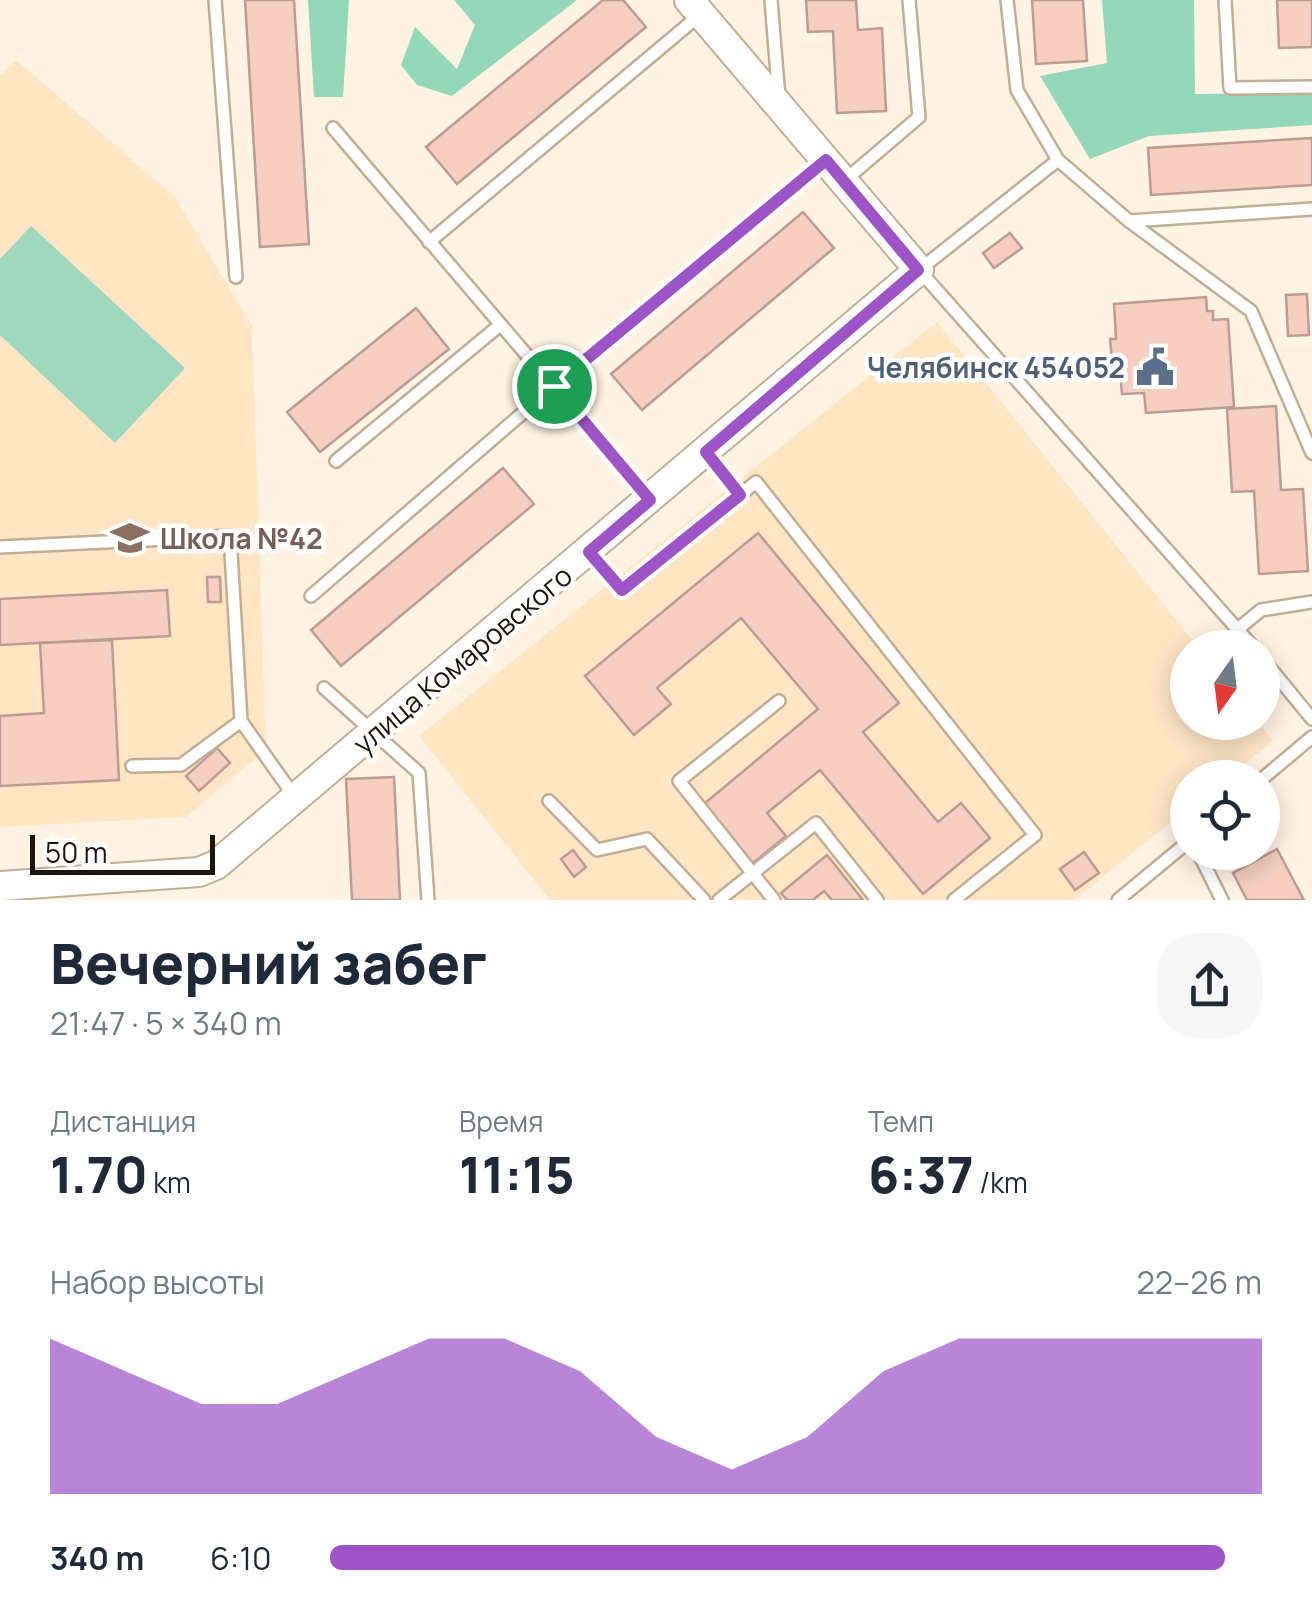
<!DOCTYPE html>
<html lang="ru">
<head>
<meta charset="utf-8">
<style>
  body { margin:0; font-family:Manrope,sans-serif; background:#f6f6f7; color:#1f2937; height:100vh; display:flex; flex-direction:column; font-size:38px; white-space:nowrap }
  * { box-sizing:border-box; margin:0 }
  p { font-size:32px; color:#747a83 }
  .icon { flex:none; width:55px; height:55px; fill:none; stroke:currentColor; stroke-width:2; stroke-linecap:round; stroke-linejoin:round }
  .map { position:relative; height:900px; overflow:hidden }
  .sheet { display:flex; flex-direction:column; background:#fff; flex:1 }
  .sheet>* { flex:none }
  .needle { width:65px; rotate:194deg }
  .fabs { position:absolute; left:1170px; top:630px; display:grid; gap:20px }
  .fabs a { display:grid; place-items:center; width:110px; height:110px; border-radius:50%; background:#fff; box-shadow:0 5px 25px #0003; font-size:50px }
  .scale { position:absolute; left:30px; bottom:25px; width:185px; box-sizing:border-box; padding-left:10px; border:5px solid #1b140b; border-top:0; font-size:28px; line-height:35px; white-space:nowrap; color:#1b140b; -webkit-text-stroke:8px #fff; paint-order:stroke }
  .pin { position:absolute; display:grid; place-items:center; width:85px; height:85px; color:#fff; margin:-42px; border:5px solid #fff; border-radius:50%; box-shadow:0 2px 10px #0007 }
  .round { display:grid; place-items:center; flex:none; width:105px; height:105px; border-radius:40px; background:#f6f6f7 }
  .summary { display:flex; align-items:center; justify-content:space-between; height:170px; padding:0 50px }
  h1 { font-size:55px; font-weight:800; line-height:75px }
  .metrics { display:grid; grid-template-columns:repeat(3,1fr); gap:15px; height:170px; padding:10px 50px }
  .metrics div { display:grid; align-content:center }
  .metrics b { font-size:50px; font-weight:800 }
  .metrics small { font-size:28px; font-weight:400 }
  .metrics p { font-size:28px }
  .chart { height:280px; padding:20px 50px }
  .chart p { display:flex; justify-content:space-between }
  .chart svg { width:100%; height:180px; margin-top:10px; fill:#9c54c7; opacity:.7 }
  ul { padding:0 50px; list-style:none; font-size:32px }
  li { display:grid; grid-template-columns:160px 120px 1fr; align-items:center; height:75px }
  li i { height:25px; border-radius:12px; background:#9c54c7 }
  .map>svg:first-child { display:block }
</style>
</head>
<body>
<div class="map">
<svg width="1312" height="900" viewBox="0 0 1312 900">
  <rect width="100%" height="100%" fill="#fff3e3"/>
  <g fill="#fee5c4">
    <polygon points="16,60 175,197 252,326 266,750 186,817 0,827 0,76"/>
    <polygon points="937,322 1198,647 1188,648 1188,722 1259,723 1273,741 1227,777 1188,778 1187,809 1074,900 550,900 419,736"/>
  </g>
  <polygon fill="#9ed7bd" points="31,226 185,368 115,443 0,335 0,259"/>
  <g fill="#94d7b9">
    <polygon points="308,0 349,0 343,97 314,97"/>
    <polygon points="454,0 577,0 452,96 417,85 401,65 415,27 457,69 475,25"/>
    <polygon points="1102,0 1194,0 1195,94 1312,93 1312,125 1149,136 1090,159 1040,76 1107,63"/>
  </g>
  <g fill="#f6cec2" stroke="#bd9c93" stroke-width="2.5">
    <polygon points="245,0 294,0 309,244 260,247"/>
    <polygon points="603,0 623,0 646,27 457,184 426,147"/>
    <polygon points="806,0 856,0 858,30 882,28 886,111 837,113 833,31 808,32"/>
    <polygon points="1032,0 1083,0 1087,61 1036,64"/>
    <polygon points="1277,0 1312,0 1312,47 1279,48"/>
    <polygon points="1312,138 1312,185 1151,195 1148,148"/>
    <polygon points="803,212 834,248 642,410 611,374"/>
    <polygon points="1010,233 1022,248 994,268 983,253"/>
    <polygon points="1307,294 1309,335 1288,336 1286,295"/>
    <polygon points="1206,297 1207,311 1213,311 1213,320 1228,319 1234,407 1146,413 1144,393 1122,394 1119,359 1112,360 1110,339 1116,339 1114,304"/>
    <polygon points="416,308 449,349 320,452 287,412"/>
    <polygon points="1276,406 1281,490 1303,489 1308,571 1259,574 1254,491 1232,492 1227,409"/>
    <polygon points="503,468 534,504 341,666 311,630"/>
    <polygon points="758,533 899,703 863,732 938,822 961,803 990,838 923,894 820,770 767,813 786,836 753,863 704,804 818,709 741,618 657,688 671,704 634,735 585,676"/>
    <polygon points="207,577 220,577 221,602 208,602"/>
    <polygon points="167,590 170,636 0,645 0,599"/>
    <polygon points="112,640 119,780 0,786 0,716 44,713 40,643"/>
    <polygon points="217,748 230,763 199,791 186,776"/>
    <polygon points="394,777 400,900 352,900 346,779"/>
    <polygon points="1277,849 1304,900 1247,900 1233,873"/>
    <polygon points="573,850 586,867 574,877 561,859"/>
    <polygon points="1084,852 1099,873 1075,890 1060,869"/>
    <polygon points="827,855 863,900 832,900 824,891 813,900 787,900 781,893"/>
  </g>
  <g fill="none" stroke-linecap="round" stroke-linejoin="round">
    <g stroke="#c1ae95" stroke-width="16">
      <g id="service">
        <polyline points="215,0 236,277"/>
        <polyline points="771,0 779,98"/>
        <polyline points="1007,0 1017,90 1058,160 1129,221 1251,311 1312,453"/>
        <polyline points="1225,0 1230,88 1312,87"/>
        <polyline points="333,128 647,496"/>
        <polyline points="1058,160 919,270 1254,648"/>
        <polyline points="844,181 919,117 909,0"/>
        <polyline points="1129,221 1312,209"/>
        <polyline points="429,242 701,14"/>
        <polyline points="705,452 740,495"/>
        <polyline points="336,461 500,325"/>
        <polyline points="0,547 230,536 241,721 296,799"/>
        <polyline points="589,552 622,591 756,482 1035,835 954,900"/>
        <polyline points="311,596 554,386 826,160"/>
        <polyline points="1238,629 1261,610 1312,602"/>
        <polyline points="1262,658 1312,719"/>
        <polyline points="324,688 419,773 428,900"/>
        <polyline points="132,766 181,765 241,721"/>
        <polyline points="1262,779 1312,737"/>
        <polyline points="549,801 597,850 647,839 704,900"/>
        <polyline points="1198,852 1222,900"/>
        <polyline points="719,900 816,823 877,900"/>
        <polyline points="774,900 679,781 779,701"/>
        <polyline points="1118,900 1188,842"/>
      </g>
    </g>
    <g stroke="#c1ae95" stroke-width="32">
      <polyline id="tertiary" points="0,886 199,872 216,865 919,270 689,0"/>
    </g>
    <use href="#service" stroke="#fff" stroke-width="11"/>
    <use href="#tertiary" stroke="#fff" stroke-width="28"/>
  </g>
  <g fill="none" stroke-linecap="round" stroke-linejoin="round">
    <g stroke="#fff" stroke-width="20">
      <polygon id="route" points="826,160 918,270 706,452 740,495 622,590 589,552 650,500 554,386"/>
    </g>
    <use href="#route" stroke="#9c54c7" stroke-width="12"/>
  </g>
  <defs>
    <g id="civic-bare" transform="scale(3)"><path d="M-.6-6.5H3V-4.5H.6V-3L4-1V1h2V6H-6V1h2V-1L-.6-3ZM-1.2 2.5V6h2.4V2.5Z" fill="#5c6f8a" stroke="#fff" stroke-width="2.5" paint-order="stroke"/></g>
    <g id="school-bare" transform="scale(3)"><path d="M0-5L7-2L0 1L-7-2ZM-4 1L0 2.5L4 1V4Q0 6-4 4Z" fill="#8d6e63" stroke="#fff" stroke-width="2.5" paint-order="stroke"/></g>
  </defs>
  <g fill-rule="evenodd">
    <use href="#civic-bare" x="1155" y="367"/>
    <use href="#school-bare" x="130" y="538"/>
  </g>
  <g text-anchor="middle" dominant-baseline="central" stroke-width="9" stroke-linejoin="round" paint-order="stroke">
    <g font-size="28" font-weight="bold" fill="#4e5e75" stroke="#fff" text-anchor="end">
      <text x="1125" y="367">Челябинск 454052</text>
    </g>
    <g font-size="28" font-weight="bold" fill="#785e54" stroke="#fff" text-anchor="start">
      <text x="160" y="538">Школа №42</text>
    </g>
    <g font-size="28" fill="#1b140b" stroke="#fff">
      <text transform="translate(462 659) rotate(-40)">улица Комаровского</text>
    </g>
  </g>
</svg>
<div class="fabs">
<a><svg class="needle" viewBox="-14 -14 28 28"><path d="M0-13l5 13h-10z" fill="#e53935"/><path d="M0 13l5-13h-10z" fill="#747a83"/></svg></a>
<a><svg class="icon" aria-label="locate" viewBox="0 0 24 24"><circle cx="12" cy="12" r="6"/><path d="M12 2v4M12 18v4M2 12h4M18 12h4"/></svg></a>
</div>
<div class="scale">50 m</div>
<div class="pin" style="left:554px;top:386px;background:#1e9e55"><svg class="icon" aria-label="arrive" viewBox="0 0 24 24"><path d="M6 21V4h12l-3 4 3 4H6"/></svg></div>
</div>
<section class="sheet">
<div class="summary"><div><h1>Вечерний забег</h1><p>21:47 · 5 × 340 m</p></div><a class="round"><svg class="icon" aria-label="share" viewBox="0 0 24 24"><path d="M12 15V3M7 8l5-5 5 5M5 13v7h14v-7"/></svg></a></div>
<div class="metrics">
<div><p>Дистанция</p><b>1.70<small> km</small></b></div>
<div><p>Время</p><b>11:15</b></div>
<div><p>Темп</p><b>6:37<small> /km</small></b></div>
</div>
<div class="chart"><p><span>Набор высоты</span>22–26 m</p>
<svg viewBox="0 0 160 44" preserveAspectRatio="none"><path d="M0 44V6L10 14L20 22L30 22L40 14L50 6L60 6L70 14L80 30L90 38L100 30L110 14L120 6L130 6L140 6L150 6L160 6V44z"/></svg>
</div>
<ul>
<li><b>340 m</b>6:10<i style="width:96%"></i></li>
</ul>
</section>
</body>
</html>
